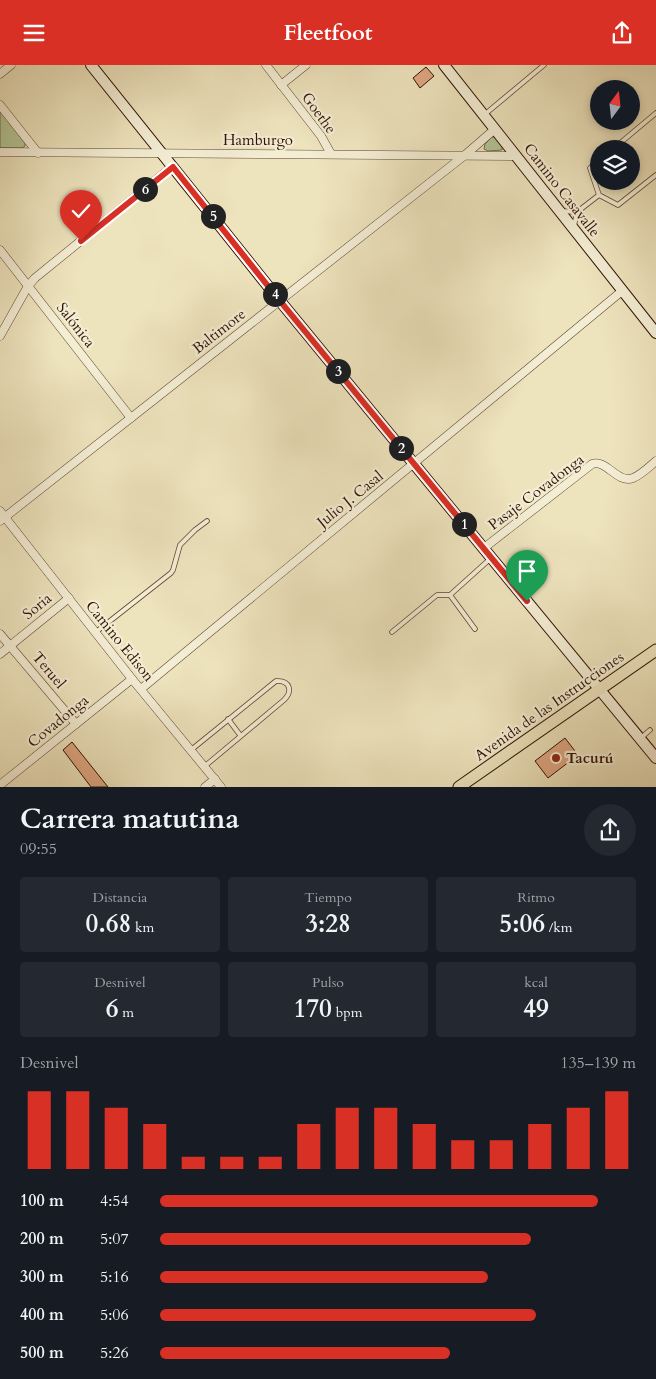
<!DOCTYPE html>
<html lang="es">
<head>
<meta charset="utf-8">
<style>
  body { margin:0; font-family:Cardo,serif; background:#242831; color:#f1f3f6; height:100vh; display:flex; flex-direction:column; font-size:19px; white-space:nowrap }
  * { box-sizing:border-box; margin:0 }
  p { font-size:16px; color:#9ea1a6 }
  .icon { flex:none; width:28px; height:28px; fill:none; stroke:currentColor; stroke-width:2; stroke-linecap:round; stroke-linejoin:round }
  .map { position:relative; height:722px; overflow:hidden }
  .drawer { display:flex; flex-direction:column; background:#171b24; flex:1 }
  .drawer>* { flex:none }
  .needle { width:32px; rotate:15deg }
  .buttons { position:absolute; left:590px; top:15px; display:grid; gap:10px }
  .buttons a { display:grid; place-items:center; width:50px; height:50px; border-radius:50%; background:#171b24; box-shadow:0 2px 8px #0003; font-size:25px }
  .pin { position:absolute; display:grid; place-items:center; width:42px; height:42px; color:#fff; margin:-51px -21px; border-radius:50% 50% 50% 0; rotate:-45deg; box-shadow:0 0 5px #0007 }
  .pin .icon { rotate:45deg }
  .km { position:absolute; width:25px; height:25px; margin:-12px; border-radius:50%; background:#222; color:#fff; font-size:14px; line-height:25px; text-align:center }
  .round { display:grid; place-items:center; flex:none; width:52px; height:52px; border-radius:26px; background:#242831 }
  .overview { display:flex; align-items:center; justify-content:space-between; height:85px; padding:0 20px }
  h1 { font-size:28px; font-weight:800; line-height:38px }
  .metrics { display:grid; grid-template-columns:repeat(3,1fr); gap:8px; height:85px; padding:5px 20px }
  .metrics div { display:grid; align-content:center; border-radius:5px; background:#242831; text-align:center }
  .metrics b { font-size:25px; font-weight:800 }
  .metrics small { font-size:14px; font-weight:400 }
  .metrics p { font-size:14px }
  .chart { height:140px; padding:10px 20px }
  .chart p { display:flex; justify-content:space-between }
  .chart svg { width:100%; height:90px; margin-top:5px; stroke:#d93025; stroke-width:6 }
  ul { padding:0 20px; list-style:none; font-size:16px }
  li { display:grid; grid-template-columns:80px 60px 1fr; align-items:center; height:38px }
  li i { height:12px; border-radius:6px; background:#d93025 }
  header { display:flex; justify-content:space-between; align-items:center; height:65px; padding:0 20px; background:#d93025; color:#fff; font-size:22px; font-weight:800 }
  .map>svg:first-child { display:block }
</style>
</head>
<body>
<header><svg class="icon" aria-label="menu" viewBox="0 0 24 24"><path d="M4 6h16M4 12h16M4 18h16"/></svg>Fleetfoot<svg class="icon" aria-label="share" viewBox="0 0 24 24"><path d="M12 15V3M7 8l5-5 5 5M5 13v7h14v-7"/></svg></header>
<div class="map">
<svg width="656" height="722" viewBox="0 0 656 722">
  <rect width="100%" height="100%" fill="#ede3bd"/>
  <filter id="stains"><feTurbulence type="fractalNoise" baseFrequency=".004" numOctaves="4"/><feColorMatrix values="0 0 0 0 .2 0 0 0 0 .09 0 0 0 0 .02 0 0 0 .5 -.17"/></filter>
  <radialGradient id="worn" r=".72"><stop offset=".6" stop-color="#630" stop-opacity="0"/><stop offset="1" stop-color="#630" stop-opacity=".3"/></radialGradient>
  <g fill="#b3c595" stroke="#726c4d">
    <polygon points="0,45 25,78 25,81 22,83 0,83"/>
    <polygon points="492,72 495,72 502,80 502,85 488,86 484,84 485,79"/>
  </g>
  <g fill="#dfa782" stroke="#301205">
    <polygon points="426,2 434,11 420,23 413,13"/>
    <polygon points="565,673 578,690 548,713 535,696"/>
    <polygon points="72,677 108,722 91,722 63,685"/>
  </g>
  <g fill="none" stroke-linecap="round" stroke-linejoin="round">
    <g stroke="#5f4633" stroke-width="5.5">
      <g id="lane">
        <polyline points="484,50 544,0"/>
        <polyline points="613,84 656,48"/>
        <polyline points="599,95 590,103 599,130 618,140 656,110"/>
        <polyline points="561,146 577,147 599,130"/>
        <polyline points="574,161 577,147"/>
        <polyline points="450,530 475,564"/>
        <polyline points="96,567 171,508 173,505 180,480 195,465 207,456"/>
        <polyline points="392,567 437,530 450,530 490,494"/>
        <polyline points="228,654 240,670"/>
        <polyline points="642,672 650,665"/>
        <path d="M191 685 276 616C290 615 293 626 284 635L205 701"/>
      </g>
    </g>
    <g stroke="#5f4633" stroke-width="9">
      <g id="street">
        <polyline points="266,0 321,71 331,89"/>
        <polyline points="0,9 11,0"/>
        <polyline points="281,20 306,0"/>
        <polyline points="0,40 38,88"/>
        <polyline points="0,87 516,91"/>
        <polyline points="0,185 131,353"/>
        <polyline points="0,271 28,221 35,213 173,101"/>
        <polyline points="0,446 132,614 221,722"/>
        <polyline points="0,456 465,90 495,64"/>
        <path d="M484 483 592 399C607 394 617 419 633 413 641 410 649 402 656 396"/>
        <polyline points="0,569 76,659"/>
        <polyline points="0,589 69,533"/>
        <polyline points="141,624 622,226"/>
        <polyline points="0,720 132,614"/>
        <polyline points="205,722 215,714"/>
      </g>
    </g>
    <g stroke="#301205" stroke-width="12">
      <g id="secondary">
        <polyline points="91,0 280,236 656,693"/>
        <polyline points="444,0 656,268"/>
      </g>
    </g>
    <g stroke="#301205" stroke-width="13">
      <polyline id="primary" points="459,722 656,585"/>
    </g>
    <use href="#lane" stroke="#f3edd4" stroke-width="4"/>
    <use href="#street" stroke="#f3edd4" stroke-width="8"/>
    <use href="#secondary" stroke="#f3edd4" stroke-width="10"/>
    <use href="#primary" stroke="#ede3bd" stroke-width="11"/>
  </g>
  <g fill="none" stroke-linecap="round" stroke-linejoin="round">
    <g stroke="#fff" stroke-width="10">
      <polyline id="route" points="81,176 173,102 280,236 527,536"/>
    </g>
    <use href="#route" stroke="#d93025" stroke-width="6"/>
  </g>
  <circle fill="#8f2418" stroke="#f3edd4" stroke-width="2" cx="556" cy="693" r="5"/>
  <g text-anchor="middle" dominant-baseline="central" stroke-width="4.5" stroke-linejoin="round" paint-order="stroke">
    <g font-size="15" fill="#301205" stroke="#f3edd4">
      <text transform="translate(319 48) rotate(54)">Goethe</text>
      <text x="258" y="75">Hamburgo</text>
      <text transform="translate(562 125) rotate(52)">Camino Casavalle</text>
      <text transform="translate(76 260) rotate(52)">Salónica</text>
      <text transform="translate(219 266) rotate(-38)">Baltimore</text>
      <text transform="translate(536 427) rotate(-37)">Pasaje Covadonga</text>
      <text transform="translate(350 434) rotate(-39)">Julio J. Casal</text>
      <text transform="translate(37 541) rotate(-39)">Soria</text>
      <text transform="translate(120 576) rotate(51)">Camino Edison</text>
      <text transform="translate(49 605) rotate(50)">Teruel</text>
      <text transform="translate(549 641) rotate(-35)">Avenida de las Instrucciones</text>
      <text transform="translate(58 656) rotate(-39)">Covadonga</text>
    </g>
    <g font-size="15" font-weight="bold" fill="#301205" stroke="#f3edd4" text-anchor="start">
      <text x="566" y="693">Tacurú</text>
    </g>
  </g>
  <rect width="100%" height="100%" filter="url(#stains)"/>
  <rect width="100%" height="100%" fill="url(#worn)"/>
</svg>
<div class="buttons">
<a><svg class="needle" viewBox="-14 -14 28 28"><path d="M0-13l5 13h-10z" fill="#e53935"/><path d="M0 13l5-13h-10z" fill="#9ea1a6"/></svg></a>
<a><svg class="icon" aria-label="layers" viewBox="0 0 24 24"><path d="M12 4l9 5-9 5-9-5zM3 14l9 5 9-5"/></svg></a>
</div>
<div class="pin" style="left:527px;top:536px;background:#1e9e55"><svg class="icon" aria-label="arrive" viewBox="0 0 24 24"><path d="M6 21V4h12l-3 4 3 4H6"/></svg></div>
<div class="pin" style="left:81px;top:176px;background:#d93025"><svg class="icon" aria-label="check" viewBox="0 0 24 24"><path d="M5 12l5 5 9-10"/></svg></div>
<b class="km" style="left:464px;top:459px">1</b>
<b class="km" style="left:401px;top:383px">2</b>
<b class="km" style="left:338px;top:306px">3</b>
<b class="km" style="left:275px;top:229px">4</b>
<b class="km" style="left:213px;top:151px">5</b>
<b class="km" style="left:145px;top:124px">6</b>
</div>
<section class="drawer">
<div class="overview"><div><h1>Carrera matutina</h1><p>09:55</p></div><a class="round"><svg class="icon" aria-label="share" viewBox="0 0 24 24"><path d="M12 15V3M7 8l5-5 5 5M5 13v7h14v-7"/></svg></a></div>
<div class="metrics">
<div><p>Distancia</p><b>0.68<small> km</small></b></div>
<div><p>Tiempo</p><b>3:28</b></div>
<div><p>Ritmo</p><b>5:06<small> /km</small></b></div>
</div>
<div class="metrics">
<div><p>Desnivel</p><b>6<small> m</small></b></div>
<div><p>Pulso</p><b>170<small> bpm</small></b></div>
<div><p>kcal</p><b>49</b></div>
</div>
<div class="chart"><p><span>Desnivel</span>135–139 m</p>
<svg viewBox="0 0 160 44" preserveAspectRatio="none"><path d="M5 44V6M15 44V6M25 44V14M35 44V22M45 44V38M55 44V38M65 44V38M75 44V22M85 44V14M95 44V14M105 44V22M115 44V30M125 44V30M135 44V22M145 44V14M155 44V6"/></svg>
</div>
<ul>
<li><b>100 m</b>4:54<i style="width:92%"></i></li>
<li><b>200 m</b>5:07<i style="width:78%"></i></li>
<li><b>300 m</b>5:16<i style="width:69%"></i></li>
<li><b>400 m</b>5:06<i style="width:79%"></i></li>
<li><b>500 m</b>5:26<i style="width:61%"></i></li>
</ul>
</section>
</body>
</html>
